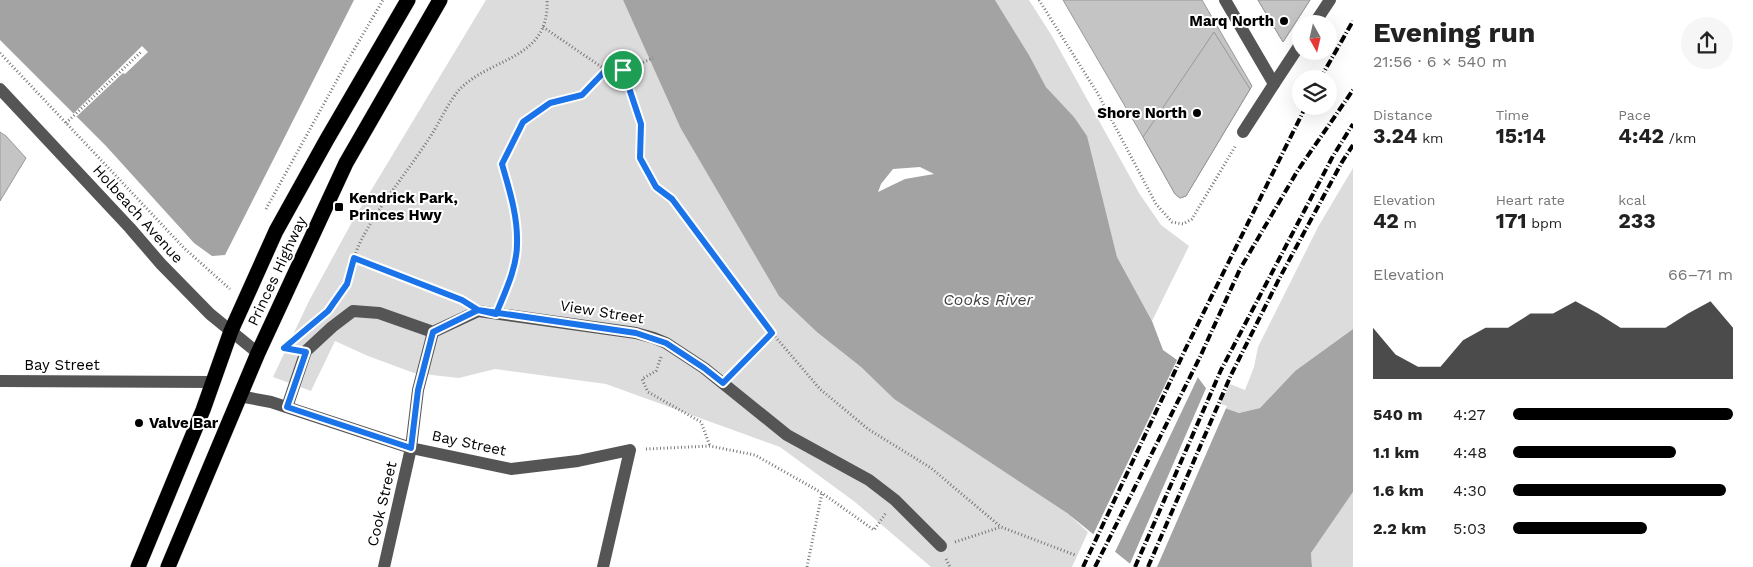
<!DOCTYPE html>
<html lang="en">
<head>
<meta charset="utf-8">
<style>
  body { margin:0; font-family:"Work Sans",sans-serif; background:#f6f6f6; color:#222; height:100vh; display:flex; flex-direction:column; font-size:19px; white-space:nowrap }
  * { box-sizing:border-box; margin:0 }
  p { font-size:16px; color:#767676 }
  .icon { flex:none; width:28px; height:28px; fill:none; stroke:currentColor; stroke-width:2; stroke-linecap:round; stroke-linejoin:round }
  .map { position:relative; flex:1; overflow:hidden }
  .drawer { display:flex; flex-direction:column; background:#fff; width:400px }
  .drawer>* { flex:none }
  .needle { width:32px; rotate:172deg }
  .fabs { position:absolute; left:1292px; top:15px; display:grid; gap:10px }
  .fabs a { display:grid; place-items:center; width:45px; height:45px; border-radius:50%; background:#fff; box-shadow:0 5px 20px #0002; font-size:25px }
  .pin { position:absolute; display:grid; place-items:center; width:42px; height:42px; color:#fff; margin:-21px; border:2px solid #fff; border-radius:50%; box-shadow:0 1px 5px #0007 }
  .round { display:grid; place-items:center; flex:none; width:52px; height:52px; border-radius:26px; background:#f6f6f6 }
  .overview { display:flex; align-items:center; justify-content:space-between; height:85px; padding:0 20px }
  h1 { font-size:28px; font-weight:700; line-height:38px }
  .stats { display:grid; grid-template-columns:repeat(3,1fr); gap:8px; height:85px; padding:5px 20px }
  .stats div { display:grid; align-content:center }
  .stats b { font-size:21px; font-weight:700 }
  .stats small { font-size:14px; font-weight:400 }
  .stats p { font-size:14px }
  .chart { height:140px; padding:10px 20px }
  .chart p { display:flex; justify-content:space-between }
  .chart svg { width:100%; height:90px; margin-top:5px; fill:#000; opacity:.7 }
  ul { padding:0 20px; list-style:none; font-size:16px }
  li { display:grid; grid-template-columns:80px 60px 1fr; align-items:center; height:38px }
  li i { height:12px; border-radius:6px; background:#000 }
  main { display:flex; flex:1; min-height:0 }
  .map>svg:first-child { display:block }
</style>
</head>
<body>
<main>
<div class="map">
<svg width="1353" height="567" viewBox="0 0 1353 567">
  <rect width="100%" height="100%" fill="#fff"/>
  <g fill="#dcdcdc">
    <polygon points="486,0 623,0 680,127 818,333 861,367 894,399 1067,513 1088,532 1072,567 931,567 855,502 780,447 606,384 495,369 459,378 414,373 368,356 335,341 311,391 273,377 309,301 352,222"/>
    <polygon points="995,0 1029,0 1052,36 1139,193 1161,225 1189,246 1152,321 1117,257 1106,214 1074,117 1046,87 1029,55"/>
    <polygon points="1353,168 1353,329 1295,371 1260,408 1239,413 1219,406 1230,384 1245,390 1254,367 1258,347 1318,227"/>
    <polygon points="1353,492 1353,567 1312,567 1311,553"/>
  </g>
  <g fill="#a3a3a3" fill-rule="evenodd">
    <polygon points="0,0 354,0 225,255 212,256 194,243 106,146 0,40"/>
    <path d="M623 0H995L1029 55 1046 87 1074 117 1087 136 1117 257 1152 321 1163 350 1194 372 1219 406 1239 413 1260 408 1295 371 1353 329V492L1311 553 1312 567H1134L1067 513 894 399 861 367 818 333 779 296 680 127ZM920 167 934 174 905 179 878 192 881 184 893 169Z"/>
  </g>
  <g fill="#fff">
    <polygon points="142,46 148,52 125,74 123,73 75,118 72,115"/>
    <polygon points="1178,358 1196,371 1199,375 1114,554 1092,537"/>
    <polygon points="1207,386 1221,404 1227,406 1157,567 1130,567 1129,566"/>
  </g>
  <g fill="#c4c4c4" stroke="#999">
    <polygon points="1063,0 1202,0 1252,86 1186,196 1180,198 1175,194 1143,137"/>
    <polygon points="1258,0 1310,0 1283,42"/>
    <polygon points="1258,0 1310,0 1283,42"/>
    <polygon points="1214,32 1250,89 1186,196 1180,198 1175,194 1143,137"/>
    <polygon points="0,132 6,136 26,158 0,201"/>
  </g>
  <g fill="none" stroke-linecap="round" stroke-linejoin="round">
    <g stroke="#dbdbdb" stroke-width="16">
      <g id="highway">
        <polyline points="138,567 203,410 231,331 276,231 326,141 408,0"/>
        <polyline points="168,567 258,353 346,163 440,0"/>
      </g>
    </g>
    <g stroke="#777" stroke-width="3" stroke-dasharray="1 2.5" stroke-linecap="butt">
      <polyline points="1039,0 1098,94 1156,204 1172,222 1183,224 1192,219 1236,145"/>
      <polyline points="543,27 606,70"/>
      <polyline points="0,53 184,248 230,289"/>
      <polyline points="623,71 641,124 640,158 656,187 672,199 772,333 820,389 868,429 931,468 1001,527"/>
      <polyline points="66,123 141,52"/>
      <polyline points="266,209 348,60 383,0"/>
      <polyline points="354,257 463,300"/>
      <path d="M502 299C509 282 517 262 517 243 518 216 509 189 502 164L523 122 550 103 582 95 606 70 623 71 653 58"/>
      <path d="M334 304C338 298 343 291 346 285 350 277 351 267 354 259 356 251 360 242 364 235 383 200 409 170 430 137 440 122 448 102 460 89 491 57 550 60 547 0"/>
      <polyline points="284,348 292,341"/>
      <polyline points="661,357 656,371 642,379 648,392 701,422 710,446"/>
      <polyline points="734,372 772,333"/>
      <polyline points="646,449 710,446 755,455 822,493 874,530 886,513"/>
      <polyline points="955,542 1001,527 1075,555"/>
      <polyline points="946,559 950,567"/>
      <polyline points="807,567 822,493"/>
    </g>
    <g stroke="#555" stroke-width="12">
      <polyline points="1225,0 1274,84 1243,132"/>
      <polyline points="1314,24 1330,0"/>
      <polyline points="1274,84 1301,43"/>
      <polyline points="0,89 130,228 161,264 210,314 258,353"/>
      <polyline points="0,381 213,382"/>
      <polyline points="239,396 271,402 411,448 511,469 578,461 630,450 603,567"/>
      <polyline points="287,407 306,351 332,327 353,311 379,313 433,332 478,311 636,333 654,338 666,343 704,368 787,435 869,480 895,500 941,546"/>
      <polyline points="384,567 411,448 418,390 433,332"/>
    </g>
    <use href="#highway" stroke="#000" stroke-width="15"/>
    <g stroke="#000" stroke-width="4" stroke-dasharray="8 2.5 1 2.5" stroke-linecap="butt">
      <polyline points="1320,79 1353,21"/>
      <polyline points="1083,567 1185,350 1306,106"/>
      <polyline points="1095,567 1200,357 1240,269 1298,170 1353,90"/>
      <polyline points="1135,567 1221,370 1333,156 1353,124"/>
      <polyline points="1148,567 1231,375 1279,279 1342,162 1353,145"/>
    </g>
  </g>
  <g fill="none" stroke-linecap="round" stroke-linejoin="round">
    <g stroke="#fff" stroke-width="10">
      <path id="route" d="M623 70H606L582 95 550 103 523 122 502 164C509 189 518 216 517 244 517 268 505 292 496 314L478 310 462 300 354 258 347 284 328 311 284 348 306 352 287 407 411 448 418 390 433 332 478 310 636 333 666 343 704 368 723 383 772 333 672 199 656 187 640 158 641 124 623 70"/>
    </g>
    <use href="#route" stroke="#1a73e8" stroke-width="6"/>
  </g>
  <g fill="#000" stroke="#fff" stroke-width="2">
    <circle cx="1284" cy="21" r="5"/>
    <circle cx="1197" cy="113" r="5"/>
    <rect x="334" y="202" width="10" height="10" rx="2.5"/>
    <circle cx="139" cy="423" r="5"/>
  </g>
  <g text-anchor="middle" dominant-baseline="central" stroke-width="4" stroke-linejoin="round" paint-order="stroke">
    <g font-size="15" font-weight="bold" fill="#000" stroke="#fff" text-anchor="end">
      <text x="1274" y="21">Marq North</text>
      <text x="1187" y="113">Shore North</text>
      <text x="349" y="198" text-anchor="start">Kendrick Park,<tspan x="349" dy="17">Princes Hwy</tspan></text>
      <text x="149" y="423" text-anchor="start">Valve Bar</text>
    </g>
    <g font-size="15" fill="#000" stroke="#fff">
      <text transform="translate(138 214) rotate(48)">Holbeach Avenue</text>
      <text transform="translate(277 271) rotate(-65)">Princes Highway</text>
      <text transform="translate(602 312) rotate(9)">View Street</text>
      <text x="62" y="365">Bay Street</text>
      <text transform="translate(469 443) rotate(12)">Bay Street</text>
      <text transform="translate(382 504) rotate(-77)">Cook Street</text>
    </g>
    <g font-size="16" font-style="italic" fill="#444" stroke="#fff">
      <text x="988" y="299">Cooks River</text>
    </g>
  </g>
</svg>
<div class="fabs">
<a><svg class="needle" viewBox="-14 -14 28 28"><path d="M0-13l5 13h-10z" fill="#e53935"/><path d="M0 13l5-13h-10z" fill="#767676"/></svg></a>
<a><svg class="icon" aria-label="layers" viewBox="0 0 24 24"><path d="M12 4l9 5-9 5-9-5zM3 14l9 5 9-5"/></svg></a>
</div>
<div class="pin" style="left:623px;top:70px;background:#1e9e55"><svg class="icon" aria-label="arrive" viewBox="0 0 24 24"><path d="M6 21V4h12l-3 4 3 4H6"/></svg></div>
</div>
<section class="drawer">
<div class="overview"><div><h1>Evening run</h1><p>21:56 · 6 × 540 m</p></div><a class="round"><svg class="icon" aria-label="share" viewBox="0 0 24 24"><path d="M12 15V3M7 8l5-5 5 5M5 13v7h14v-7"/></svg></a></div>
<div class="stats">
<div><p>Distance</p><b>3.24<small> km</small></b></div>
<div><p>Time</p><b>15:14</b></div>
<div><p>Pace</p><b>4:42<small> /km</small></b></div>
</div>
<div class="stats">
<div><p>Elevation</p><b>42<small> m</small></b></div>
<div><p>Heart rate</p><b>171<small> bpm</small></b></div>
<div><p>kcal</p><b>233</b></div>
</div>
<div class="chart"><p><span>Elevation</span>66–71 m</p>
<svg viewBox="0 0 160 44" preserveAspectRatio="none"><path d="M0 44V19L10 32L20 38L30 38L40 25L50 19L60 19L70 12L80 12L90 6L100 12L110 19L120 19L130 19L140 12L150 6L160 19V44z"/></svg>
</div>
<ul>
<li><b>540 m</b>4:27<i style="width:100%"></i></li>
<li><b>1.1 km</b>4:48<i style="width:74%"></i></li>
<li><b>1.6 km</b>4:30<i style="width:97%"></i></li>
<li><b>2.2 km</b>5:03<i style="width:61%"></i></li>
</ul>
</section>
</main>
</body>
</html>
